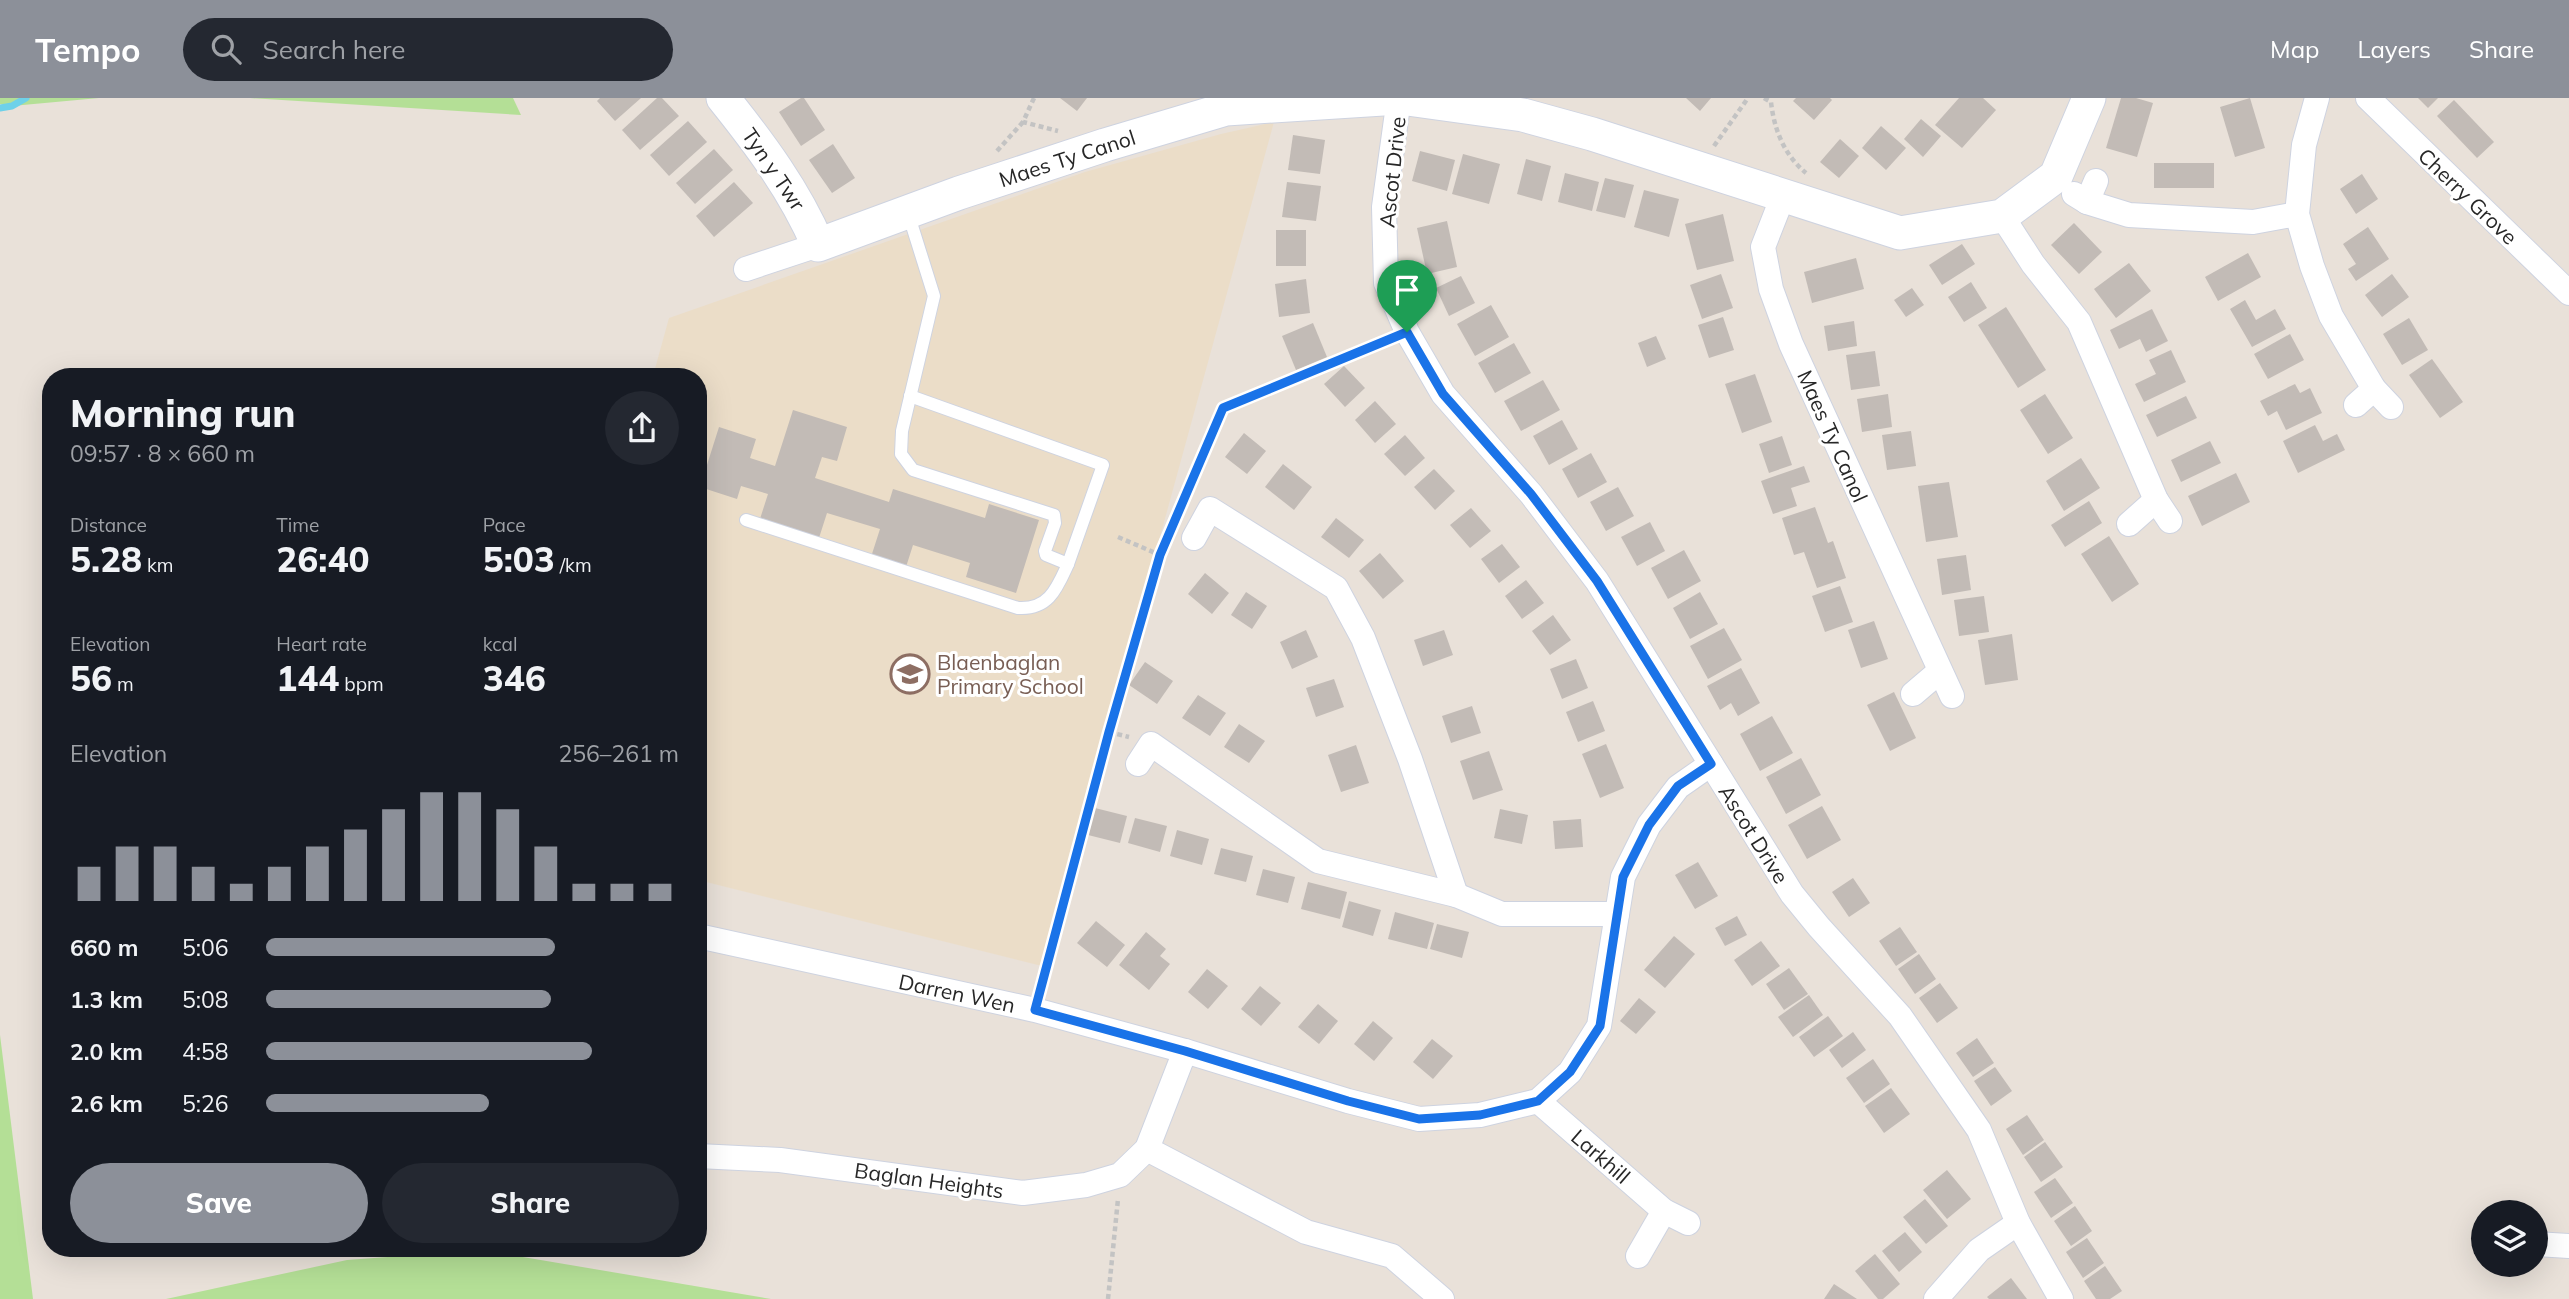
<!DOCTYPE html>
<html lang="en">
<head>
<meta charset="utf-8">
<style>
  body { margin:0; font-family:Mulish,sans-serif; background:#242831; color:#f1f3f6; height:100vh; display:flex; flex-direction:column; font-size:26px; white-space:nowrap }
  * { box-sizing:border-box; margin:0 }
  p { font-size:23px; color:#9ea1a6 }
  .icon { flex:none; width:38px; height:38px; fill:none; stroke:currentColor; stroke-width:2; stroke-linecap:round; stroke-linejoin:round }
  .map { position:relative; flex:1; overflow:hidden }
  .panel { position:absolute; left:42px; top:270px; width:665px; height:889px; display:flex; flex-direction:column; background:#171b24; border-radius:28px; box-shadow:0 7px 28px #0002 }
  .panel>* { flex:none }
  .tools { position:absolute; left:2471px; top:1102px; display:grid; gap:14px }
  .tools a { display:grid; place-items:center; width:77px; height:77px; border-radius:50%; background:#171b24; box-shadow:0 7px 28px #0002; font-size:35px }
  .pin { position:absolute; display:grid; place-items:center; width:60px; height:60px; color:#fff; margin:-72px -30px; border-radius:50% 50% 50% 0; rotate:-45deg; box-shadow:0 0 7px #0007 }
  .pin .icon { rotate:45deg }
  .round { display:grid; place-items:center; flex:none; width:74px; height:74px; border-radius:37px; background:#242831 }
  .summary { display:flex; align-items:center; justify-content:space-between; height:119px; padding:0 28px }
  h1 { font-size:38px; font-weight:800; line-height:52px }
  .metrics { display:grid; grid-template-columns:repeat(3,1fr); gap:10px; height:119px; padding:7px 28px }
  .metrics div { display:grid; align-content:center }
  .metrics b { font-size:35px; font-weight:800 }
  .metrics small { font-size:19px; font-weight:400 }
  .metrics p { font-size:19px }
  .chart { height:196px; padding:14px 28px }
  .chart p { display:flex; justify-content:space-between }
  .chart svg { width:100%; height:126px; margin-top:7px; stroke:#8c9099; stroke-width:6 }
  .primary-button { display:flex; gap:14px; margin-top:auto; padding:14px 28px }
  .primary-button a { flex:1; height:80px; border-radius:42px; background:#8c9099; color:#fff; font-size:28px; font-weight:800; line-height:80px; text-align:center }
  .primary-button a+a { background:#242831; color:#f1f3f6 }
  ul { padding:0 28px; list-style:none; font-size:23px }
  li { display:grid; grid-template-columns:112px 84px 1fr; align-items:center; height:52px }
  li i { height:18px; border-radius:9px; background:#8c9099 }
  header { display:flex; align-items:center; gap:42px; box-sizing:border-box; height:98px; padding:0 35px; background:#8c9099; color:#fff }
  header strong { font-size:33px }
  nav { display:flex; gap:38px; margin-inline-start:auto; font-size:24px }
  .search { width:490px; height:63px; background:#242831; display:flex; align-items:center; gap:18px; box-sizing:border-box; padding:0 24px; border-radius:38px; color:#9ea1a6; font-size:26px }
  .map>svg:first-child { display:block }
</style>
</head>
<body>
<header>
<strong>Tempo</strong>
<div class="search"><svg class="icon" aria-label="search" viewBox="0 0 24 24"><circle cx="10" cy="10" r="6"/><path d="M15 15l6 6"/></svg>Search here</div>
<nav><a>Map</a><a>Layers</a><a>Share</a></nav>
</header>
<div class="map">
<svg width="2569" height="1201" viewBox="0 0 2569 1201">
  <rect width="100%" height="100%" fill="#e9e1d9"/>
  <polygon fill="#ebddc8" points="1274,24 1042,868 698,782 698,278 653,278 669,220 1085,74 1221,36"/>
  <g fill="#b4df96">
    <polygon points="0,0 99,0 12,8 0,6"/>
    <polygon points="250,0 513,0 521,17"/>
    <polygon points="0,937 33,1201 0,1201"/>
    <polygon points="482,1152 771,1201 166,1201 347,1162"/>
  </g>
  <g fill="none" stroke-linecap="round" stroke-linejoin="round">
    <polyline stroke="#6ed1e9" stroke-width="7" points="0,10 12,8 26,0"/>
  </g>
  <g fill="#c2bbb6">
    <polygon points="600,0 641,0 615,23 597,3"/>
    <polygon points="657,0 662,0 679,18 640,52 622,32"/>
    <polygon points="801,0 804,0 825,32 801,48 779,14"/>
    <polygon points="1060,0 1087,0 1077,13"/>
    <polygon points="1686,0 1711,0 1700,13"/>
    <polygon points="1796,0 1830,0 1832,2 1814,22 1793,3"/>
    <polygon points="1959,0 1983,0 1996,12 1962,50 1935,27"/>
    <polygon points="2121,0 2136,0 2153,5 2137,59 2106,50"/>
    <polygon points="2250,0 2265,50 2235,59 2220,9"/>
    <polygon points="2418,0 2438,0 2428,10"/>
    <polygon points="2454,2 2494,44 2477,60 2437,18"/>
    <polygon points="1921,21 1941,38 1923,59 1904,41"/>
    <polygon points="688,23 707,44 669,78 650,57"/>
    <polygon points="1881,28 1906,50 1886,72 1862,50"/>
    <polygon points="1293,37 1325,42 1320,76 1288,72"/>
    <polygon points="1840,41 1859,58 1839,80 1820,64"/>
    <polygon points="833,46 855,80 832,95 809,62"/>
    <polygon points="714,51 733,72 695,106 676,85"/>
    <polygon points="1420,53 1455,62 1447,93 1412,83"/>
    <polygon points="1463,56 1500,66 1489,106 1452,96"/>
    <polygon points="1526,61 1551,68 1542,103 1517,96"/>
    <rect x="2154" y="65" width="60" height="25"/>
    <polygon points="1565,75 1599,84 1592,113 1558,104"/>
    <polygon points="2362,76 2378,101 2356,116 2340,91"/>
    <polygon points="1605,80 1634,87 1625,120 1596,113"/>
    <polygon points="734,84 753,105 714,139 696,118"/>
    <polygon points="1287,84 1321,88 1316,123 1282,119"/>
    <polygon points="1644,92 1679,101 1669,139 1634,129"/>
    <polygon points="1723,116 1734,163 1697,172 1685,126"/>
    <polygon points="1447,123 1457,169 1427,176 1417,130"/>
    <polygon points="2074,125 2102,154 2079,176 2051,147"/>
    <polygon points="2368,129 2389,161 2356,183 2348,171 2356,166 2343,146"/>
    <rect x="1276" y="132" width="30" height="36"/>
    <polygon points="1962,146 1975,166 1942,187 1929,167"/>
    <polygon points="2248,155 2261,179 2218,203 2205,179"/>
    <polygon points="1856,160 1864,191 1812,205 1804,174"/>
    <polygon points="2129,165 2151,193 2116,220 2094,191"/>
    <polygon points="1721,176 1733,210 1702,221 1690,187"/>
    <polygon points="2392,176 2409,199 2382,219 2365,197"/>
    <polygon points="1461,178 1475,205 1449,218 1436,190"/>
    <polygon points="1306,181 1310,215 1279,219 1275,186"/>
    <polygon points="1971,184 1987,210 1964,224 1948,199"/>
    <polygon points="1912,190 1924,207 1906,219 1894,202"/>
    <polygon points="2245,202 2256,222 2275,211 2286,231 2252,249 2230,211"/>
    <polygon points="1491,207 1509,239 1475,258 1457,226"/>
    <polygon points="2006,209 2046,272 2018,290 1978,227"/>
    <polygon points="2152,211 2168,243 2146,254 2140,241 2119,251 2110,232"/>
    <polygon points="1723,219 1734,252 1709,260 1698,227"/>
    <polygon points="2409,220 2428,252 2402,267 2383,236"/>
    <polygon points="1854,223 1857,248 1828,253 1824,228"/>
    <polygon points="1313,225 1327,259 1296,272 1282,238"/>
    <polygon points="2290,236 2304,262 2268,281 2254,256"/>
    <polygon points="1656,238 1666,261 1647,269 1638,245"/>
    <polygon points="1514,245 1531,275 1495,295 1478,265"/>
    <polygon points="2171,252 2186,284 2144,304 2135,286 2156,276 2149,262"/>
    <polygon points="1875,253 1880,288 1851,292 1846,257"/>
    <polygon points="2432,261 2463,304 2440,320 2409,277"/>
    <polygon points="1344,268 1365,290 1345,309 1324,286"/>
    <polygon points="1755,276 1772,324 1742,335 1725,286"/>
    <polygon points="1543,282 1560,312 1521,333 1504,303"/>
    <polygon points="2295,286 2300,295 2310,290 2322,315 2286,332 2277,313 2268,318 2260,303"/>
    <polygon points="1888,296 1892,329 1862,334 1857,301"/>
    <polygon points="2045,296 2073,340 2048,356 2020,312"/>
    <polygon points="2186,298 2197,320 2157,339 2146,317"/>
    <polygon points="1375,303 1396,326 1375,345 1355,322"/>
    <polygon points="793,312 847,329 837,363 822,359 815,380 889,404 893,391 985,420 989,406 1039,422 1016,495 966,479 970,465 913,447 906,469 871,459 880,431 827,415 818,443 759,424 768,396 741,388 737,401 700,389 719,329 756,341 750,360 775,368"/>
    <polygon points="1562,322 1578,351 1549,367 1533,338"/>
    <polygon points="2315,327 2323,343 2337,336 2345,352 2298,375 2283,343"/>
    <polygon points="1911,333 1916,368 1887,372 1882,337"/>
    <polygon points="1244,335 1266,353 1247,376 1225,359"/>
    <polygon points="1405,337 1425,360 1405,378 1384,356"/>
    <polygon points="1782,338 1792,367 1769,375 1759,346"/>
    <polygon points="2210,343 2221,365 2181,384 2171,362"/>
    <polygon points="1591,355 1607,384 1578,400 1562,371"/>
    <polygon points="2081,360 2100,390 2064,413 2046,383"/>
    <polygon points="1283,366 1312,389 1294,412 1265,389"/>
    <polygon points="1804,368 1810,384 1791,390 1797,408 1773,416 1761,383"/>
    <polygon points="1434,371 1455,393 1435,412 1414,389"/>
    <polygon points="2236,375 2250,404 2202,428 2188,398"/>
    <polygon points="1949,384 1958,439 1926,444 1918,388"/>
    <polygon points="1618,389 1634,418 1606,433 1590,404"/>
    <polygon points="2089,403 2102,425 2065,449 2051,427"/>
    <polygon points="1815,409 1828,445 1833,443 1846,480 1817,490 1804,454 1794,457 1782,420"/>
    <polygon points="1471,410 1491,433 1470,450 1450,427"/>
    <polygon points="1336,420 1364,442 1349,460 1321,439"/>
    <polygon points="1650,424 1665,453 1637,468 1621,439"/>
    <polygon points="2109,438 2139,486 2112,504 2081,456"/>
    <polygon points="1502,446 1520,469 1499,485 1481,461"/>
    <polygon points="1684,452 1701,483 1668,501 1651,470"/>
    <polygon points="1380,455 1404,483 1383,501 1359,473"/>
    <polygon points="1966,457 1971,492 1942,497 1937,461"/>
    <polygon points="1205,475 1229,495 1212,516 1188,496"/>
    <polygon points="1526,482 1544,505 1522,521 1505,498"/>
    <polygon points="1840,488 1853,524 1825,534 1812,498"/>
    <polygon points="1246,494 1267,508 1252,531 1231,517"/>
    <polygon points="1700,494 1718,526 1690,541 1673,510"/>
    <polygon points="1984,498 1989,534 1959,538 1954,502"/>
    <polygon points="1553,517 1571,542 1550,557 1532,533"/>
    <polygon points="1874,523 1888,561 1861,570 1848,532"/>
    <polygon points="1724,530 1742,562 1708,581 1690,548"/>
    <polygon points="1306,532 1318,559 1292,571 1280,544"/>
    <polygon points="1444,532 1453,557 1423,568 1414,542"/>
    <polygon points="2012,536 2018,582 1985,587 1978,542"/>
    <polygon points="1576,561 1588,590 1562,601 1550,571"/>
    <polygon points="1145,564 1173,583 1157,606 1129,587"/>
    <polygon points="1741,570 1760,605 1738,618 1731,605 1720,612 1707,588"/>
    <polygon points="1334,581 1344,609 1316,619 1306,590"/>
    <polygon points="1894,594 1916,640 1890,653 1867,607"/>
    <polygon points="1198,597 1226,615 1210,638 1182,620"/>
    <polygon points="1593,603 1605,633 1578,644 1566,614"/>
    <polygon points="1472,608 1481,635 1451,645 1442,618"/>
    <polygon points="1772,618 1793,655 1760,673 1740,636"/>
    <polygon points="1239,626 1265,643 1249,665 1224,649"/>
    <polygon points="1606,646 1624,690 1600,700 1582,656"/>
    <polygon points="1356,647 1369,685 1341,694 1328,657"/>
    <polygon points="1489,653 1503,692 1473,702 1460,663"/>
    <polygon points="1801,660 1821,697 1786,716 1766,679"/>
    <polygon points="1822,708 1841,742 1807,761 1788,727"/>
    <polygon points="1091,709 1127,718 1120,745 1084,736"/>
    <polygon points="1500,711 1528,717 1522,746 1494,740"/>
    <polygon points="1135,720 1167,728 1160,754 1128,745"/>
    <polygon points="1581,721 1583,749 1555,751 1553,723"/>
    <polygon points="1177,732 1209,741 1202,767 1170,758"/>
    <polygon points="1221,750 1253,758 1246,784 1214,776"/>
    <polygon points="1698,764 1718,798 1695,811 1675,777"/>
    <polygon points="1263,771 1295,779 1288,805 1256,797"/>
    <polygon points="1853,780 1870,805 1849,819 1832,794"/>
    <polygon points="1308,784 1347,794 1340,821 1301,811"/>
    <polygon points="1349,803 1381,812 1373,838 1342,829"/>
    <polygon points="1395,814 1434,825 1427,851 1388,841"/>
    <polygon points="1737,818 1747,837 1725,848 1715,830"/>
    <polygon points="1096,823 1125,847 1107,869 1077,845"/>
    <polygon points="1437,826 1469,834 1462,860 1430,851"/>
    <polygon points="1900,829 1917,854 1896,868 1879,843"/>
    <polygon points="1146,834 1166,851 1160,858 1170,866 1149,892 1119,867"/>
    <polygon points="1674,838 1695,856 1665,890 1644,872"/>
    <polygon points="1761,843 1780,868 1752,888 1734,862"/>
    <polygon points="1919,856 1936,881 1915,896 1898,871"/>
    <polygon points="1789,870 1808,896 1784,912 1766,886"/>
    <polygon points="1207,871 1228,888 1208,911 1188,894"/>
    <polygon points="1940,885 1958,910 1937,925 1919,900"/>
    <polygon points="1260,888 1281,905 1261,928 1241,911"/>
    <polygon points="1809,897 1823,917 1793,939 1778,919"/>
    <polygon points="1639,900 1656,914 1636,936 1620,923"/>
    <polygon points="1318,906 1338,923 1319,946 1298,929"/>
    <polygon points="1828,918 1843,938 1814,959 1799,939"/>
    <polygon points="1373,923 1393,940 1374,963 1354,946"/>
    <polygon points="1853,934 1866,952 1842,970 1829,952"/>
    <polygon points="1977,940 1994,965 1973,979 1956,955"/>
    <polygon points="1432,941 1453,958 1433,981 1413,964"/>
    <polygon points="1873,961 1890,986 1864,1005 1846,980"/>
    <polygon points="1995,969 2012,993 1991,1008 1974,983"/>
    <polygon points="1891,990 1910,1016 1884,1035 1865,1008"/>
    <polygon points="2027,1017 2044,1042 2023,1057 2006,1031"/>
    <polygon points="2045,1044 2063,1069 2041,1084 2024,1059"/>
    <polygon points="1947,1072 1971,1101 1947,1121 1923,1092"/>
    <polygon points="2055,1080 2073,1105 2051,1120 2034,1094"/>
    <polygon points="1925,1101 1948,1128 1926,1146 1903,1119"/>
    <polygon points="2075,1108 2092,1133 2071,1148 2054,1123"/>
    <polygon points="1905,1134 1922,1154 1899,1174 1882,1153"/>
    <polygon points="2087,1140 2104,1165 2083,1180 2066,1154"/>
    <polygon points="1875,1156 1900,1186 1883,1201 1878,1201 1855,1173"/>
    <polygon points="2105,1168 2122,1193 2110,1201 2096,1201 2084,1183"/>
    <polygon points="2011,1180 2027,1201 1989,1201 1987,1199"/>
    <polygon points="1834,1186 1857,1201 1824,1201"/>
  </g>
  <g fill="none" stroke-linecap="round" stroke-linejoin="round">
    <g stroke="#ced3e0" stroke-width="14">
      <g id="lane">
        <polyline points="910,298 1103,367 1068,466"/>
        <path d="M746 422 1018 510C1049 512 1057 490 1068 466L1046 457 1045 453 1055 425 1054 417 913 372 901 356 902 333 934 198 908 115"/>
      </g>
    </g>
    <g stroke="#ced3e0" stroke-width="26">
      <g id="street">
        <polyline points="1399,0 1384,109 1386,185 1407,234 1443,296 1531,396 1597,483 1792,796 1819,829 1900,918 1979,1032 2018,1125 2061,1201"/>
        <polyline points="2317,0 2304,47 2297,116 2312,168 2331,218 2374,291 2391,309"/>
        <polyline points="2368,0 2569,195"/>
        <polyline points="2074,96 2087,104 2129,117 2253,124 2297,116"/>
        <polyline points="1783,98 1763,149 1771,191 1791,246 1952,598"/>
        <polyline points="2087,104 2096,83"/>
        <polyline points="2002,118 2033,166 2079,224 2156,402 2170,423"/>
        <polyline points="746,171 818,147"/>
        <polyline points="2356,307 2374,291"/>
        <polyline points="2129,426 2156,402"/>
        <polyline points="1194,440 1210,411 1336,490 1363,540 1410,661 1456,797"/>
        <polyline points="1913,596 1940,573"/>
        <polyline points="1138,666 1151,646 1318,763 1456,797 1502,816 1617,816"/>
        <polyline points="698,838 1035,912 1185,953 1348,1003 1419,1021 1480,1017 1538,1003 1570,974 1599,928 1623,779 1649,727 1678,689 1711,666"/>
        <polyline points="1538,1003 1664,1113 1688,1125"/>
        <polyline points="1147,1051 1306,1134 1392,1158 1442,1201"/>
        <polyline points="698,1058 780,1062 1023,1095 1086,1087 1120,1077 1147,1051 1185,953"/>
        <polyline points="2536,1146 2569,1148"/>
        <polyline points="1638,1158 1664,1113"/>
        <polyline points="1936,1201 1979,1152 2018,1125"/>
      </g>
    </g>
    <g stroke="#ced3e0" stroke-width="35">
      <g id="secondary">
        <path d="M723 0C760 46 795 93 818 147L959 95 1105 47 1226 11 1399 0"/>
        <polyline points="1400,0 1523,17 1592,36 1900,135 2002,118 2056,78 2089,0"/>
      </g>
    </g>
    <g stroke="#c3c3c3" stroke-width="4.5" stroke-dasharray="5 3.5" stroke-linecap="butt">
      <polyline points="1034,0 1023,24 1058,33"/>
      <path d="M1764 0 1771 4C1774 31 1784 57 1806 75"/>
      <polyline points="1714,48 1748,0"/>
      <polyline points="997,53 1023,24"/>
      <polyline points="1176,420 1223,310 1385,243"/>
      <polyline points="1118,439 1160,457"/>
      <polyline points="1109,634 1129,639"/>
      <polyline points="1041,891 1109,634 1160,457 1171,432"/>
      <polyline points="1108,1201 1118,1101"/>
    </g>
    <use href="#lane" stroke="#fff" stroke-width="12"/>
    <use href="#street" stroke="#fff" stroke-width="24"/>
    <use href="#secondary" stroke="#fff" stroke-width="33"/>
  </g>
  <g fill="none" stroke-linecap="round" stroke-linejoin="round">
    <g stroke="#fff" stroke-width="14">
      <polygon id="route" points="1407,234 1443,296 1531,396 1597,483 1711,666 1678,688 1649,727 1623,779 1600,928 1570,974 1538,1003 1480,1017 1419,1021 1348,1003 1185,953 1035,912 1109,634 1160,457 1223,310"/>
    </g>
    <use href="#route" stroke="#1a73e8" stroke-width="9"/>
  </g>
  <defs>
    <g id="school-ring" transform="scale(2.0125)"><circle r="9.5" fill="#fff" stroke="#8d6e63" stroke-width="1.5"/><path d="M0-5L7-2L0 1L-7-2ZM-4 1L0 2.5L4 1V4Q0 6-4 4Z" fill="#8d6e63"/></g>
  </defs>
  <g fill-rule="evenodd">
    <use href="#school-ring" x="910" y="576"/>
  </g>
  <g text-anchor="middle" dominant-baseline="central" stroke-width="6" stroke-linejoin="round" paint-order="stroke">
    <g font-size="21" fill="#272727" stroke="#fff">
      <text transform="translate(1067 60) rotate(-18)">Maes Ty Canol</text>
      <text transform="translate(774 71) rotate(56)">Tyn y Twr</text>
      <text transform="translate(1392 74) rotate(-84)">Ascot Drive</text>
      <text transform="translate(2468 98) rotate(44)">Cherry Grove</text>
      <text transform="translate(1833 338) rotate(66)">Maes Ty Canol</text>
      <text transform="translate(1754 736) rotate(58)">Ascot Drive</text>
      <text transform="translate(957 895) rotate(12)">Darren Wen</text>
      <text transform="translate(1601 1058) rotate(41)">Larkhill</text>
      <text transform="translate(929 1082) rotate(8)">Baglan Heights</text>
    </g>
    <g font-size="21" fill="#785e54" stroke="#fff" text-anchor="start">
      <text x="937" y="564">Blaenbaglan<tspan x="937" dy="24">Primary School</tspan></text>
    </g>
  </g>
</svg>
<div class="tools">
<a><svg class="icon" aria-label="layers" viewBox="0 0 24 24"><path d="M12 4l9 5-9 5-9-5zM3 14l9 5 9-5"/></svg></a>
</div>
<div class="pin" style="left:1407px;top:234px;background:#1e9e55"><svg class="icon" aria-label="arrive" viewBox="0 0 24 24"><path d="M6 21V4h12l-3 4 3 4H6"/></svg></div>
<section class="panel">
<div class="summary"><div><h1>Morning run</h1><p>09:57 · 8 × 660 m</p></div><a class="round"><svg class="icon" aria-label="share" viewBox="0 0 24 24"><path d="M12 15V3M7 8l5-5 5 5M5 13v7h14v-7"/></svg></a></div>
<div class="metrics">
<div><p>Distance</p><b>5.28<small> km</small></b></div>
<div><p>Time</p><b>26:40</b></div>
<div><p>Pace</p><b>5:03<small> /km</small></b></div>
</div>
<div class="metrics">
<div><p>Elevation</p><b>56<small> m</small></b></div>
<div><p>Heart rate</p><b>144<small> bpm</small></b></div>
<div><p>kcal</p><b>346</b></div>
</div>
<div class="chart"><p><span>Elevation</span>256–261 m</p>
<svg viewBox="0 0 160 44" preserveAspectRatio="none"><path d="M5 44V32M15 44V25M25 44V25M35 44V32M45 44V38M55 44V32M65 44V25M75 44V19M85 44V12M95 44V6M105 44V6M115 44V12M125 44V25M135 44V38M145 44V38M155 44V38"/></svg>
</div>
<ul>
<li><b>660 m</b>5:06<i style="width:70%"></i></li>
<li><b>1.3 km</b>5:08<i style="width:69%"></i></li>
<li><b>2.0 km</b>4:58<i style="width:79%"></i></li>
<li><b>2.6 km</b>5:26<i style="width:54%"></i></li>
</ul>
<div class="primary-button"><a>Save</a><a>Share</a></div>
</section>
</div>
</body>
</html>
